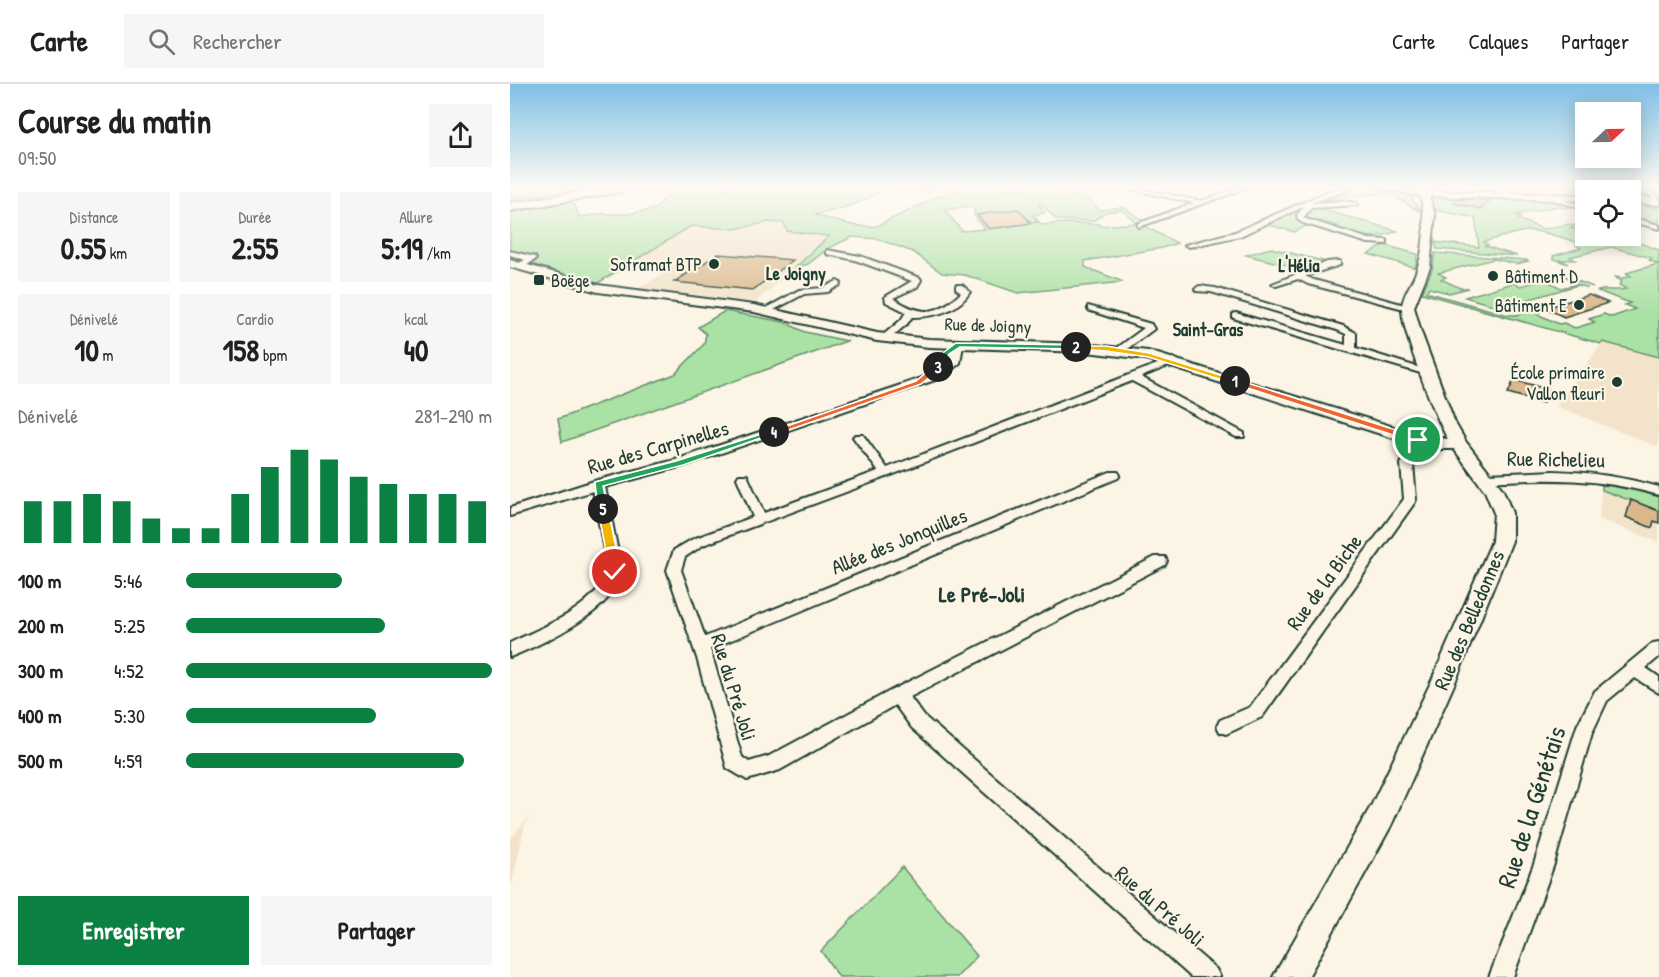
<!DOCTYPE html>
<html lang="fr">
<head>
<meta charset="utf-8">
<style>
  body { margin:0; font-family:"Patrick Hand",sans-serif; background:#f6f6f6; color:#202124; height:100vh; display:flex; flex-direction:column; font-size:22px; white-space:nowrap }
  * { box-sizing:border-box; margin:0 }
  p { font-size:20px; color:#757577 }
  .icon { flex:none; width:33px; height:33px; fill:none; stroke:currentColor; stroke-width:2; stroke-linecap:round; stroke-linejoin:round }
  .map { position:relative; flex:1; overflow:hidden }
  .details { display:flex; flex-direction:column; background:#fff; width:510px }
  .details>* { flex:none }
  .needle { width:39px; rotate:68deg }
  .tools { position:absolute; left:1065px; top:18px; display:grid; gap:12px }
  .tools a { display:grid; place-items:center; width:66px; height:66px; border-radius:0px; background:#fff; box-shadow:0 3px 15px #0003; font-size:30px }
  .pin { position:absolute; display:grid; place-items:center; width:51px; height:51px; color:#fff; margin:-26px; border:3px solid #fff; border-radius:50%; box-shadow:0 2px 6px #0007 }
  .km { position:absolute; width:30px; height:30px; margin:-15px; border-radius:50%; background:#222; color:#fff; font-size:16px; line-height:30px; text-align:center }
  .round { display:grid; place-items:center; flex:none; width:63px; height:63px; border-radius:0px; background:#f6f6f6 }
  .head { display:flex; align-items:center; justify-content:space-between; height:102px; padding:0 18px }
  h1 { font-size:33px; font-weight:700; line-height:45px }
  .metrics { display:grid; grid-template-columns:repeat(3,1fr); gap:9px; height:102px; padding:6px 18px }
  .metrics div { display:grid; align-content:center; border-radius:0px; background:#f6f6f6; text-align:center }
  .metrics b { font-size:30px; font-weight:700 }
  .metrics small { font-size:16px; font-weight:400 }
  .metrics p { font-size:16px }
  .chart { height:168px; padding:12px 18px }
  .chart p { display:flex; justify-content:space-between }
  .chart svg { width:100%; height:108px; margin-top:6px; stroke:#0b8043; stroke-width:6 }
  .cta { display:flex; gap:12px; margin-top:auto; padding:12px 18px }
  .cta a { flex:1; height:69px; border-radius:0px; background:#0b8043; color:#fff; font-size:24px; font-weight:700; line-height:69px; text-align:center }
  .cta a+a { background:#f6f6f6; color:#202124 }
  ul { padding:0 18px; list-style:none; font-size:20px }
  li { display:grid; grid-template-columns:96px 72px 1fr; align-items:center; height:45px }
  li i { height:15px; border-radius:8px; background:#0b8043 }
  header { display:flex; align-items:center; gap:36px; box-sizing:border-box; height:84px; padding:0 30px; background:#fff; border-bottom:2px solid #e0e0e0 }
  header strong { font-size:28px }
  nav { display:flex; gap:33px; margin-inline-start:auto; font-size:21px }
  .search { width:420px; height:54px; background:#f6f6f6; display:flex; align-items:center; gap:15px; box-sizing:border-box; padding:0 21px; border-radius:0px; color:#757577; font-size:22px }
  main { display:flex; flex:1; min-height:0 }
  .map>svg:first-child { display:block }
</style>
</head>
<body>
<header>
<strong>Carte</strong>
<div class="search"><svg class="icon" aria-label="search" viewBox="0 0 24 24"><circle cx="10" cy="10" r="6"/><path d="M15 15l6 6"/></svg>Rechercher</div>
<nav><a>Carte</a><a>Calques</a><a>Partager</a></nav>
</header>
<main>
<section class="details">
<div class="head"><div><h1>Course du matin</h1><p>09:50</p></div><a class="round"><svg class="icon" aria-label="share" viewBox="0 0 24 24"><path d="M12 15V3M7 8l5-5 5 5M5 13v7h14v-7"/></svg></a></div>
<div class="metrics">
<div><p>Distance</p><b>0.55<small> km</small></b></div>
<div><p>Durée</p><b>2:55</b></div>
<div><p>Allure</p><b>5:19<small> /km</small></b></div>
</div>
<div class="metrics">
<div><p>Dénivelé</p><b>10<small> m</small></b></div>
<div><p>Cardio</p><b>158<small> bpm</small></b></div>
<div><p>kcal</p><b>40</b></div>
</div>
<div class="chart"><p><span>Dénivelé</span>281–290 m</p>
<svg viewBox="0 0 160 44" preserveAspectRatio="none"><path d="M5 44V27M15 44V27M25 44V24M35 44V27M45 44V34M55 44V38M65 44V38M75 44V24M85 44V13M95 44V6M105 44V10M115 44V17M125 44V20M135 44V24M145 44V24M155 44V27"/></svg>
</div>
<ul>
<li><b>100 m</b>5:46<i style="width:51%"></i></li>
<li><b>200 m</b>5:25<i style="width:65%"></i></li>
<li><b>300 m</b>4:52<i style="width:100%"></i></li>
<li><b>400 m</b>5:30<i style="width:62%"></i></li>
<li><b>500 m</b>4:59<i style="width:91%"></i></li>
</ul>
<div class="cta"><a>Enregistrer</a><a>Partager</a></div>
</section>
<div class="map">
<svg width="1149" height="893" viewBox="0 0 1149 893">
  <rect width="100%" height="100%" fill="#fcf5e5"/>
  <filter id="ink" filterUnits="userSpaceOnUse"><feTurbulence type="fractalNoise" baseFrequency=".0167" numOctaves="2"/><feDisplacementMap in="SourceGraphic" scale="12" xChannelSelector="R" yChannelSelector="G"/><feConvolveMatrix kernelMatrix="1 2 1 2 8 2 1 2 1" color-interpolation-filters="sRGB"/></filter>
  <g filter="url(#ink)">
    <g fill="#f2e3ca">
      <polygon points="259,138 274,139 277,147 320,152 246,218 128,205 164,183 123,179 181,142 225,145"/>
      <polygon points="1093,258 1149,273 1148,363 1046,322"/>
      <polygon points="1092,399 1129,406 1149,413 1149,458 1089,435"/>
      <polygon points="22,730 15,740 0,808 0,755"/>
    </g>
    <g fill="#aae1a4" stroke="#648f6c" stroke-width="1.5" fill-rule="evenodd">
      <polygon points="0,104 71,104 0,115"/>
      <path d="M165 104H374C356 120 328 125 305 131 325 136 345 145 367 142L431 111 455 104H538L550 114 572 111 590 126 614 123 636 139 632 141 667 159 652 164 575 177V183L613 198 508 209 455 191 432 189 403 168 368 155 342 153 319 164 298 180 285 184 319 152 277 147 274 139 259 138 225 145 181 142 88 199 65 194 0 173V127L63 117 62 121H65L69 133 91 130H118L145 125ZM530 119 547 136 583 137 596 128 612 126 627 139 591 142 589 140 553 139 533 141 529 138 479 145 467 131 508 125 520 138 528 137 523 131 535 129 528 120ZM459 122 465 127 464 131 475 145 452 147 435 126Z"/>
      <polygon points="848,104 863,104 899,110 911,128 879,109 839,112 803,119"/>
      <path d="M930 111 992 113H950L945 119 971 125 979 116C987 116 991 115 997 113 1010 109 1048 119 1062 122L1054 124 1048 122 1006 131 1011 133 1008 135 1033 145 1060 140 1066 142 1060 144 1075 149 1076 152H1118L1116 154 1149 166V273L1093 258 1091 260 912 209 922 186 925 169 1016 176 1018 177 1007 180 984 175 928 189 936 193 931 195 950 204H959L939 209 919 204 916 208 998 231H1007L1025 226 1030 228 1027 230 1049 240 1054 239 1065 244 1085 238 1079 235 1094 230 1102 233 1125 225 1115 221 1120 219 1088 207C1099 204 1106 208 1116 205L1109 201 1112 197 1104 193 1113 194 1121 192 1116 189 1148 180 1139 176 1142 174 1101 163 1060 173 1065 176H1051L1058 180 1044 175 1043 172 1071 164 1066 161 1069 159C1054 154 1040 149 1024 147 1013 145 986 155 974 158L978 161 975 162 1007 172 927 165 925 158 969 163 965 134 925 126 917 114Z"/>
      <polygon points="1120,119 1149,125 1149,138 1146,140 1121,133"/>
      <polygon points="795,122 787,133 799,141 784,148 756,140"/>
      <path d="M803 123 887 147C865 157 845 151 822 145L828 142 810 137 804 140 795 133Z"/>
      <polygon points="874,161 907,170 906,184 858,170"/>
      <polygon points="761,164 816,178 795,186 736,171"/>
      <polygon points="1045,188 1083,203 1051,191 1037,197 1051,204 1067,200 1078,204 1068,201 1013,217 1019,221 999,226 955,213 1003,199 1010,202 1036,195 1030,192"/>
      <polygon points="215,227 274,238 295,248 337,257 52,358 48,335 165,290 194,260 196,250 188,243"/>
      <polygon points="1092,399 1129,406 1149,413 1149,427 1092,406"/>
      <polygon points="392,783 467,872 447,893 329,893 311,867"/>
    </g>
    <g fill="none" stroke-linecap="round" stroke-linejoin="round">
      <g stroke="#5b969b" stroke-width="2">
        <polyline points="1070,104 1082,106"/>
        <polyline points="1120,118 1149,123"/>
      </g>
    </g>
    <g fill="#dab88c" stroke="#1f3d34" stroke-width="1.5">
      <polygon points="949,115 980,116 971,125 944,119"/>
      <polygon points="508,125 521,139 479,145 467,131"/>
      <polygon points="208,170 260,174 283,176 243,206 164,198"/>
      <polygon points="1079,211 1098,219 1054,233 1035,224"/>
      <polygon points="1004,296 1038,305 1033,319 998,309"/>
      <polygon points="1121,416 1149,427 1149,439 1144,437 1142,444 1116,433"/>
    </g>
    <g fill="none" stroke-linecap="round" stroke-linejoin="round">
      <g stroke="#1f3d34" stroke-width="4">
        <g id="street">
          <polygon points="412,104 421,104 414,107"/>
          <polygon points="615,104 625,104 691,117 728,104 736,104 629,143 627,140 684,119"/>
          <polygon points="834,104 843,104 801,119 834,117 847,119 847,121 801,124 793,134 859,155 877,156 877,160 858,159 793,139 788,136 787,131 795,122 730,152 679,163 675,161 725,148 817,108"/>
          <polygon points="867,104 880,104 907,109 904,111"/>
          <polygon points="976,104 985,104 1012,112 1009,114"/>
          <polygon points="1129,104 1135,104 1149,113 1149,118"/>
          <polygon points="1037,112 1076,122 1076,126 1037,114"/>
          <polygon points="1120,133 1149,141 1149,145 1120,137"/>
          <path d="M317 166 350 172 410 194 411 196 407 203 383 214C411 232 426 232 451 209L446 205V201H452L460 208C447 228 424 233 402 233L397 240 378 256H372V252L391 236 396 228 376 218 375 213 402 197 345 176 317 170Z"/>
          <polygon points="0,167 25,173 26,175 13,184 7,184 7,180 15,176 0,171"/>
          <polygon points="827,177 830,177 830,181 795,192 804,196 902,223 898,226 798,200 788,195 766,202 762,200 817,178"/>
          <polygon points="327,197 331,199 330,201 318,208 294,210 258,229 251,227 289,206 313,204"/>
          <polygon points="689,202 705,204 833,242 846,249 846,264 923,288 922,290 914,290 723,234 723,230 726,229 836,261 836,250 827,246 701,208 686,207 685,205"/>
          <polygon points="578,222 641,240 644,245 613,268 607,268 607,264 634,244 578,226"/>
          <path d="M445 259 453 261 450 279 431 294 173 382 95 403 112 488C108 499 104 508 96 516 78 537 27 563 0 573V559C34 542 82 526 98 488L83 407 0 432V424L84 397 165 376 421 291 417 288 418 286ZM441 273 440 278 432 284Z"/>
          <polygon points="663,274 668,277 666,279 631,293 734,349 734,353 726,353 622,297 379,392 193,461 175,473 171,486 195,553 600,388 608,388 610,391 608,394 200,565 232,673 239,678 259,672 382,606 645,473 655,473 657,477 655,481 400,613 414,632 706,885 710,893 681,893 402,644 385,621 270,686 237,696 217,684 187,574 157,486 164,466 183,455 243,433 227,394 229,391 237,391 254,429 368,387 343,353 345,351 353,351 377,384"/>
          <polygon points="908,353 914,356 903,380 906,415 905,418 752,633 716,650 710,648 707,642 710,636 740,623 894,415 891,380 902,356"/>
          <path d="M1043 387C1080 388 1114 393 1149 403V411C1086 394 1042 394 977 398L971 394 977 390Z"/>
          <polygon points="1149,558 1149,573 1136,584 1149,593 1149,609 1125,594 1097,617 1082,649 1044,780 1003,893 979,893 1024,780 1067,642 1085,607 1143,559"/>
        </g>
      </g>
      <g stroke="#1f3d34" stroke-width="4">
        <g id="secondary">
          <path d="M908 104H916L917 107 1076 111V117L919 112 925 131 920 183 904 223 911 248 945 339 956 358 993 406 1002 429V457L946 596 881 742 798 893H763L861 722 922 596 982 457 984 429 975 407 944 365H925L902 360 636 275 576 268 419 263 367 257 244 228 88 208 0 183V176L88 201 244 221 367 249 419 255 576 260 638 267 913 352 938 355C926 335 891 245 892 224 892 211 904 197 907 185 915 163 916 134 910 112L899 109 908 106Z"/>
          <polygon points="1120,112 1149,115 1149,121 1120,118"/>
        </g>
      </g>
      <g stroke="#1f3d34" stroke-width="4">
        <polygon id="highway" points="93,104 117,104 111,108 0,127 0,119"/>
      </g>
      <use href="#street" fill="#fcf5e5" fill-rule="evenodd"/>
      <use href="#secondary" fill="#fcf5e5" fill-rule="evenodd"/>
      <use href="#highway" fill="#fcf5e5" fill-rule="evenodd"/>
    </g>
  </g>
  <linearGradient id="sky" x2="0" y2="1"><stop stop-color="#7fc0e5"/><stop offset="0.45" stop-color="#fefaf3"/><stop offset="1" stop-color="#fefaf3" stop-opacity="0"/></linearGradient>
  <rect width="1149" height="229" fill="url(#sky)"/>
  <polygon fill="#f0652b" stroke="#fff" stroke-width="1.5" points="725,295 911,354 912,356 905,358 722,299"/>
  <polygon fill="#f5b400" stroke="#fff" stroke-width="1.5" points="563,262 596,262 639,269 729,297 722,299 638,273 596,267 566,265"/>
  <polygon fill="#22a559" stroke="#fff" stroke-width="1.5" points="446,259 566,261 569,263 566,265 450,263 439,270 431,284 425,284 434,268"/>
  <polygon fill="#f0652b" stroke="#fff" stroke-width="1.5" points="425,281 432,283 411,300 267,350 260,348 406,297"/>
  <polygon fill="#22a559" stroke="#fff" stroke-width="1.5" points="261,347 268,348 173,381 93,402 98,425 93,428 88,425 85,398 166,377"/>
  <polygon fill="#f5b400" stroke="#fff" stroke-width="1.5" points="93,422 98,425 111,488 105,491 100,488 88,425"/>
  <g fill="#1f3d34" stroke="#fcf5e5" stroke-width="2">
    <circle cx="204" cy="180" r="6"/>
    <circle cx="983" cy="192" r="6"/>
    <rect x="23" y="190" width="12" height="12" rx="3"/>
    <circle cx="1069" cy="221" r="6"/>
    <circle cx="1107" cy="298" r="6"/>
  </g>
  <g text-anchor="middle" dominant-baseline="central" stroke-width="4.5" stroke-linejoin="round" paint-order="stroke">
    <g font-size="18" fill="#1f3d34" stroke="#fcf5e5" text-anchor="end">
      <text x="192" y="180">Soframat BTP</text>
      <text x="995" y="192" text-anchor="start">Bâtiment D</text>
      <text x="41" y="196" text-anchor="start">Boëge</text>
      <text x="1057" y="221">Bâtiment E</text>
      <text x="1095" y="288">École primaire<tspan x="1095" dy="21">Vallon fleuri</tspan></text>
    </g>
    <g font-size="18" font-weight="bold" fill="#1f3d34" stroke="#fcf5e5">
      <text x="789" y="181">L'Hélia</text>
      <text x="286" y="189">Le Joigny</text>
      <text x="698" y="245">Saint-Gras</text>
    </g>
    <g font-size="18" fill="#1f3d34" stroke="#fcf5e5">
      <text transform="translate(478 241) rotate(2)">Rue de Joigny</text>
    </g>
    <g font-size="21" fill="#1f3d34" stroke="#fcf5e5">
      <text transform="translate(148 363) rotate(-16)">Rue des Carpinelles</text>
      <text transform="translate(1046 375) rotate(1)">Rue Richelieu</text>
      <text transform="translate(389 457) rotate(-22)">Allée des Jonquilles</text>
      <text transform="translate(814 498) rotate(-54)">Rue de la Biche</text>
      <text transform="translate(959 536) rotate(-67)">Rue des Belledonnes</text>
      <text transform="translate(224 603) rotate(73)">Rue du Pré Joli</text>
      <text transform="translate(650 822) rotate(41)">Rue du Pré Joli</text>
    </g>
    <g font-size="22" font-weight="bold" fill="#1f3d34" stroke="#fcf5e5">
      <text x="472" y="510">Le Pré-Joli</text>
    </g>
    <g font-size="26" fill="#1f3d34" stroke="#fcf5e5">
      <text transform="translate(1021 723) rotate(-72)">Rue de la Génétais</text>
    </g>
  </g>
</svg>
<div class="tools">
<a><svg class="needle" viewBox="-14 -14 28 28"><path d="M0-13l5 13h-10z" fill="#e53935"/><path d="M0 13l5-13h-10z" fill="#757577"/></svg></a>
<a><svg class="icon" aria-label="locate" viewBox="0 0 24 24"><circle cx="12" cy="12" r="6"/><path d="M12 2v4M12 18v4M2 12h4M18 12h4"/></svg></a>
</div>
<div class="pin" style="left:908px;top:356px;background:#1e9e55"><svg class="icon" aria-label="arrive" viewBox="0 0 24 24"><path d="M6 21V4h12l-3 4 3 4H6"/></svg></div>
<div class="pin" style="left:105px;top:488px;background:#d93025"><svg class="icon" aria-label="check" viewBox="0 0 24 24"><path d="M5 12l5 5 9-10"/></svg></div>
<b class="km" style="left:725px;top:297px">1</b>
<b class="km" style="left:566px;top:263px">2</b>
<b class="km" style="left:428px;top:283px">3</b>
<b class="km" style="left:264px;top:348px">4</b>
<b class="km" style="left:93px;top:425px">5</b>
</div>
</main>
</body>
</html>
